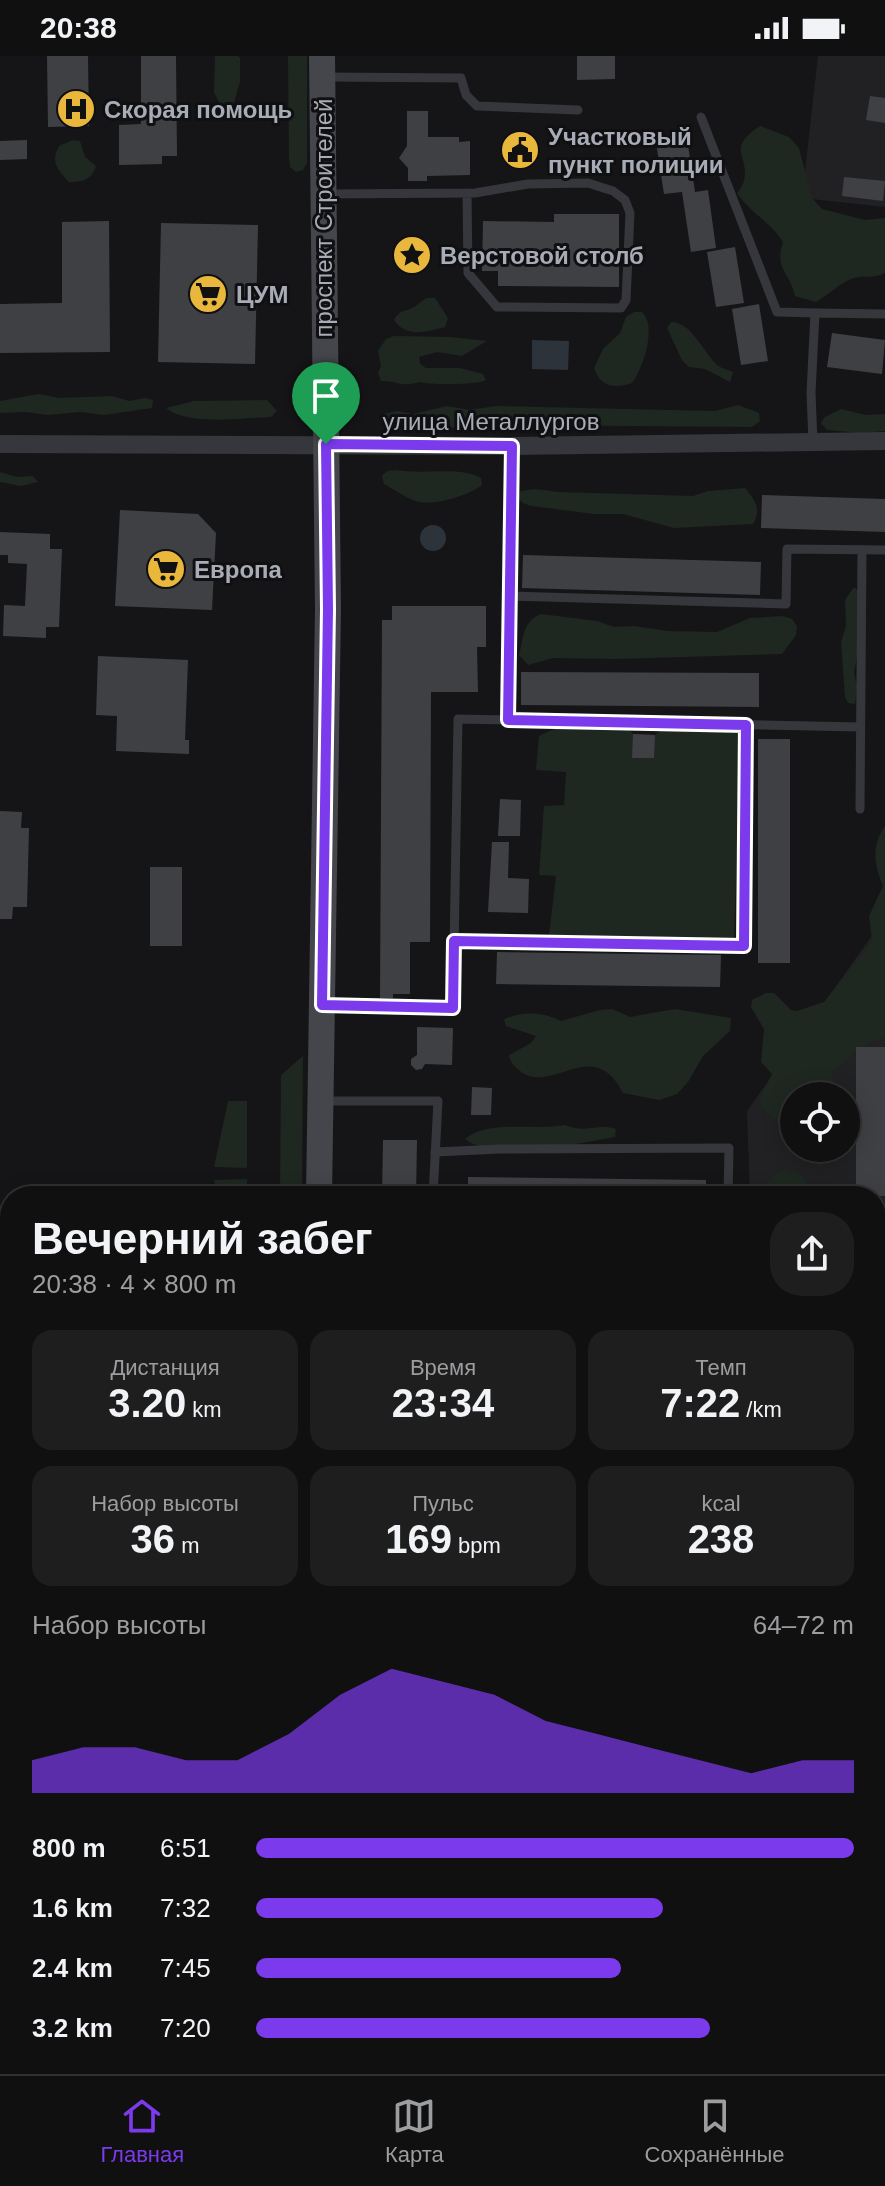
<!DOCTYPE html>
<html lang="ru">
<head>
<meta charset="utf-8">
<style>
  body { margin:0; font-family:Helvetica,sans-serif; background:#1e1e1f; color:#f1f3f6; height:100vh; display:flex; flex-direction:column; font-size:30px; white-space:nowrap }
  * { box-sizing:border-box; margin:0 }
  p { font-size:26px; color:#9c9d9f }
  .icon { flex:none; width:44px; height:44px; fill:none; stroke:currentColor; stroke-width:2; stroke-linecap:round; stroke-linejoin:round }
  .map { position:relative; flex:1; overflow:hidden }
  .drawer { position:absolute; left:0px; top:1130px; width:886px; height:888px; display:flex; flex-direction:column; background:#101011; border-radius:32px 32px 0 0; box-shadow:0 4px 20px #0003,0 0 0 2px #303031 }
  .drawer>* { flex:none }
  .tools { position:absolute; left:780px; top:1026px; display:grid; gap:16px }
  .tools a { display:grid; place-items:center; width:80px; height:80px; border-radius:50%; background:#101011; box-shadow:0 4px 20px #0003,0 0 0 2px #303031; font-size:40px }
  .pin { position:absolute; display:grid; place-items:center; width:68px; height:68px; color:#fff; margin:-82px -34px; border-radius:50% 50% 50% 0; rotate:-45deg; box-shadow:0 0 8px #0007 }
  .pin .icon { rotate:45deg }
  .round { display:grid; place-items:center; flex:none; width:84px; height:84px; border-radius:32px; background:#1e1e1f }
  .head { display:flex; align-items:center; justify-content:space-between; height:136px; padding:0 32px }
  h1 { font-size:44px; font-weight:700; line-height:60px }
  .figures { display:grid; grid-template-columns:repeat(3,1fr); gap:12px; height:136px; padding:8px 32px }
  .figures div { display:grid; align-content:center; border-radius:20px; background:#1e1e1f; text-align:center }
  .figures b { font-size:40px; font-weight:700 }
  .figures small { font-size:22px; font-weight:400 }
  .figures p { font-size:22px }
  .chart { height:224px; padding:16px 32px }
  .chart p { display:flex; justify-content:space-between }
  .chart svg { width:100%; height:144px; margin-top:8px; fill:#7c3aed; opacity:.7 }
  ul { padding:0 32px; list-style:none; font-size:26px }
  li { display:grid; grid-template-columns:128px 96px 1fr; align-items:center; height:60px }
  li i { height:20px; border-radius:10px; background:#7c3aed }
  .status { display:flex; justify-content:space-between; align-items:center; height:56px; padding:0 40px; background:#101011; direction:ltr }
  .status svg { height:22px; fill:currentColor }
  .dock { display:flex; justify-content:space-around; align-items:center; height:112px; border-top:2px solid #303031; background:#101011; font-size:22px; color:#9c9d9f }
  .dock a { display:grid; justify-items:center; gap:4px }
  .dock .on { color:#7c3aed }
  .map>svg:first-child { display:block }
</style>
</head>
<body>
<div class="status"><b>20:38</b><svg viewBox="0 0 49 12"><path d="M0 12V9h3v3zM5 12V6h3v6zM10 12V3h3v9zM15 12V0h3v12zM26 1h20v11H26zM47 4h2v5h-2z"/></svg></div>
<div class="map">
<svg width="885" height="2018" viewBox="0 0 885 2018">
  <rect width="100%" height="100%" fill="#151517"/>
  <g fill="#212124" fill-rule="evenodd">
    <polygon points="818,0 885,0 885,151 802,142"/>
    <path d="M881 867H885V1584L876 1595V1140H750L747 1055ZM794 1040H846V1092H794Z"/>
    <polygon points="885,1663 885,2018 808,2018 809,2008 876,2008 876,1672"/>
  </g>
  <g fill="#1f2721">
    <polygon points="215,0 238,0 240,2 240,26 231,57 224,57 214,36"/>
    <polygon points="288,0 307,0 307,107 303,114 296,116 290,111 289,103"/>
    <path d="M760 70 789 81 799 92 812 142 822 153 865 164 885 162V217C872 223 866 219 854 222 840 226 829 239 816 246L795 240C790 216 774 213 783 186 771 166 750 157 737 137 740 133 743 129 744 125 750 100 725 93 760 70Z"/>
    <path d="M73 84 80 85 85 101 96 110C92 124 82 126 69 126 58 114 50 106 59 90Z"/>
    <path d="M427 242H435L448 262 445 271C427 276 406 282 394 264 400 254 403 256 412 252 417 250 422 244 427 242Z"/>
    <path d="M634 256H642C657 269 644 311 632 327 615 333 600 331 594 312L603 293 620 277 626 261Z"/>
    <path d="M671 266C691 266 703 295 716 308 720 312 728 314 733 316L730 326 705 313 689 311 682 304 667 272Z"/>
    <path d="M394 280 451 281 487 285 462 300 437 296 419 301 420 308 426 312H460L483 318 486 324C479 329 428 329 420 326 398 332 399 324 381 325L378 317 381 310 378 295 386 283Z"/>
    <polygon points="38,338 60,342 112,340 129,345 145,342 153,344 152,352 104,359 80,356 48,359 25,356 0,357 0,345"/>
    <path d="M267 344 277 355 271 361C243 362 188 370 166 352L194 345Z"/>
    <path d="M738 349 759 357 760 365 752 371 495 369C479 372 465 370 449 372 422 376 404 382 380 364L383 358 398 355 413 358 447 350 470 354 496 350 715 355Z"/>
    <polygon points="841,353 866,359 885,358 885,375 860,377 827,374 821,367 825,361"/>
    <path d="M395 414C422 419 460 410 481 422L482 429C468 440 436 449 419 446 408 444 394 433 384 428L382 420 387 415Z"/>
    <polygon points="0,416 17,421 33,420 38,426 21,430 0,426"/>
    <path d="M745 432C755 444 762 453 753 468L674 472 623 458H594L531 450 523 447 517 441 521 435 535 433 558 436 693 440 708 435Z"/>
    <polygon points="854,531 860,536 857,600 854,617 857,631 855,648 848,647 845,641 841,586 846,570 845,544"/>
    <path d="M541 558 597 565 614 571 634 570 667 575 717 576 750 562 783 560 792 563 797 570 796 579 782 598 616 603 553 602 528 609 519 599C524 581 522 566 541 558Z"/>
    <polygon points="556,672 629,674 633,678 655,679 661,674 741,676 734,883 549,879 556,820 539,819 544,750 564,749 566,716 536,714 539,680"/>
    <path d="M885 770V981C864 986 850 1003 832 1015V1022L841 1040H794V1078H790L761 1051 760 1042 772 1018 761 1006 764 973 751 951 752 944 766 937H774L791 954 797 955 824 946 868 891 872 884 869 860 883 830C874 809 871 789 885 770Z"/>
    <path d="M612 953 630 961 675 953 731 962 730 975 703 1000 688 1026 677 1038 659 1044 623 1037C592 977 551 1042 519 1014 513 1009 511 1007 509 999L531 987 536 980 506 970 504 963C523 955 543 956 561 965L600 954Z"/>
    <polygon points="303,1000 302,1140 280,1140 281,1019"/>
    <polygon points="228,1045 247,1045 247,1112 214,1111"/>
    <path d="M564 1069C589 1078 597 1067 616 1073L615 1081C579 1087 495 1107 465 1083 488 1063 536 1075 564 1069Z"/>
    <path d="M784 1113 800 1117 805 1124 806 1140H765C765 1127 772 1118 784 1113Z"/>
    <polygon points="247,1123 247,1140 218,1140 214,1124"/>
    <polygon points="876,1217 885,1222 885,1267 876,1273"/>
    <polygon points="885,1275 885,1309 876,1306 876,1277"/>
    <polygon points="885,1557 885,1604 876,1610 876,1565"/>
    <polygon points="885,1663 885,1710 876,1717 876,1672"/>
    <polygon points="885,1768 885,1939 876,1935 876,1774"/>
    <polygon points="516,2008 569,2008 566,2009 559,2018 516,2018"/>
    <polygon points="580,2008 630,2008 633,2018 595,2018"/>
    <polygon points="724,2008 781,2008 787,2018 720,2018"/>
  </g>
  <g fill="#2c333a">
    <polygon points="532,284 569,285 568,314 532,313"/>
    <circle cx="433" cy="482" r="13"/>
  </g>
  <g fill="#3f4044">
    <polygon points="47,0 88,0 89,70 48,71"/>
    <polygon points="141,0 176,0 177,100 162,100 162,108 119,109 119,69 141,68"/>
    <polygon points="577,0 615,0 615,23 577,24"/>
    <polygon points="870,40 885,42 885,67 866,64"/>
    <polygon points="407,55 428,55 428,81 459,81 459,86 470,85 470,119 427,120 427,125 408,125 408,112 399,102 407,90"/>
    <polygon points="686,76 695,136 708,134 716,192 691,196 682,136 664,138 655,80"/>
    <polygon points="27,84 27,103 0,104 0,85"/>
    <polygon points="844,121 885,125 883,145 842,140"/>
    <polygon points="554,158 619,158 619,231 498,230 498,215 482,215 483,165 554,166"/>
    <polygon points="109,165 110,296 0,297 0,248 62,247 62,166"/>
    <polygon points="161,167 258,169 255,308 158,306"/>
    <polygon points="735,191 744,247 716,251 707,196"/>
    <polygon points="759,248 768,305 741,309 732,253"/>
    <polygon points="832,277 885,284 882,318 827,311"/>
    <polygon points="762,439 885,443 885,476 761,472"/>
    <polygon points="120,454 198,458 216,477 212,554 115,550"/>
    <polygon points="0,476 50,478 50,493 62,493 59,571 46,571 46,582 3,580 4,549 25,550 27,508 8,507 8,499 0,499"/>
    <polygon points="523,499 761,506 760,539 522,532"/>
    <polygon points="392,550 486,550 486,591 477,591 478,636 431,636 430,886 410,886 410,938 393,938 393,942 380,942 382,564 392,564"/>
    <polygon points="98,600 188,604 185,684 189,684 189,698 116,695 117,660 96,659"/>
    <polygon points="521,616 759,617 759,651 521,649"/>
    <polygon points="633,678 655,679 654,702 632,702"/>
    <rect x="758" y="683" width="32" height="224"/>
    <polygon points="500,743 521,744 520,780 498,780"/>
    <polygon points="0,755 22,756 21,772 29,772 27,851 13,851 12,863 0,863"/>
    <polygon points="492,786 509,786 508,822 529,823 528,857 488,856"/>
    <rect x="150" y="811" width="32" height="79"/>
    <polygon points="497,896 721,899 720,931 496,928"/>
    <polygon points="417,971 453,972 452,1009 425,1008 422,1013 416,1014 411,1009 411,1003 417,999"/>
    <rect x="856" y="991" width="29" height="149"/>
    <polygon points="472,1031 492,1032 491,1059 471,1059"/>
    <polygon points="383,1084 417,1084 416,1140 382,1140"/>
    <polygon points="468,1121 706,1124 706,1140 468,1140"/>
  </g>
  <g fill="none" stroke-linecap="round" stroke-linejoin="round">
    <g stroke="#36373c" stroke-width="9">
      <polyline points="325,21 461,22 466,39 477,50 578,54"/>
      <polyline points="701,61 777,256 815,257"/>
      <polyline points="325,138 475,137 528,128 588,127 613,135 625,144 630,157 626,244 621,252 497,251 468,217 467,137"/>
      <polyline points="813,386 811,337 815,257 885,258"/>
      <polyline points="509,540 786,548 787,493 885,494"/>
      <polyline points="508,664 512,390"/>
      <polyline points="860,753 862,494"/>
      <polyline points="454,885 744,890 746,669"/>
      <polyline points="325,949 453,952 458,663 860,671"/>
      <polyline points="321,1045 438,1045 433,1140"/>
      <polyline points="435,1096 500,1093 729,1092 728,1140"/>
      <polyline points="876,1452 885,1452"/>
      <polyline points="0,1480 10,1480"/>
      <polyline points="876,1632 885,1624"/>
      <polyline points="0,1728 10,1728"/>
      <polyline points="0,1805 10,1805"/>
      <polyline points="0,1845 10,1844"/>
    </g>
    <polyline stroke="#36373c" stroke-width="18" points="0,388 512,390 885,385"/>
    <g stroke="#44464c" stroke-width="26">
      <polyline points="319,1140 328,553 322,0"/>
      <polyline points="316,2008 316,2018"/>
    </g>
  </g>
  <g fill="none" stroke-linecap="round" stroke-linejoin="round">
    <g stroke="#fff" stroke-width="16">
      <polygon id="route" points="326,388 512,390 508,664 746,669 744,890 454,885 453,952 322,949 328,553"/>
    </g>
    <use href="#route" stroke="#7c3aed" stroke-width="10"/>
  </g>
  <defs>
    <g id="hospital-disc" transform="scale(2)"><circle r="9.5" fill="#e8b73c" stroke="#101012"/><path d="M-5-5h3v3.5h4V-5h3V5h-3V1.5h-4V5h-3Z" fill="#111"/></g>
    <g id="civic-disc" transform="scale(2)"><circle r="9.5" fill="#e8b73c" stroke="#101012"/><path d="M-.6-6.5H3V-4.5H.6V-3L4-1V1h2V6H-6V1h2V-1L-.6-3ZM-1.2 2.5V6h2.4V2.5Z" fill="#111"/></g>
    <g id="sight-disc" transform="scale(2)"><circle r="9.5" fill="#e8b73c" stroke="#101012"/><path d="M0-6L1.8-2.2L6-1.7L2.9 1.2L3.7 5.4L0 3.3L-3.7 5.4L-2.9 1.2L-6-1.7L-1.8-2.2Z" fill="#111"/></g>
    <g id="supermarket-disc" transform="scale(2)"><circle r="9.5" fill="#e8b73c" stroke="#101012"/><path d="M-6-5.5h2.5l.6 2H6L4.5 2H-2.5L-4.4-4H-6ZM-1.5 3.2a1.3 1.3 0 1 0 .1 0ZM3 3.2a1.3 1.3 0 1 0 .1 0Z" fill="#111"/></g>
  </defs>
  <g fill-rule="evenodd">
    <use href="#hospital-disc" x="76" y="53"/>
    <use href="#civic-disc" x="520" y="94"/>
    <use href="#sight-disc" x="412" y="199"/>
    <use href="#supermarket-disc" x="208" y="238"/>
    <use href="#supermarket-disc" x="166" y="513"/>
  </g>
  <g text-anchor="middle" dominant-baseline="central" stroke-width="6" stroke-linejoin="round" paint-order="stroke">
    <g font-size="24" font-weight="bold" fill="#a8acb6" stroke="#101012" text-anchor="start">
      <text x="104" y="53">Скорая помощь</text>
      <text x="548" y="80">Участковый<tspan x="548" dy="28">пункт полиции</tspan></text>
      <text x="440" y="199">Верстовой столб</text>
      <text x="236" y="238">ЦУМ</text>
      <text x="194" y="513">Европа</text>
    </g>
    <g font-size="24" fill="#a8acb6" stroke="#101012">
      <text transform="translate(323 162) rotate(-90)">проспект Строителей</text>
      <text x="491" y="365">улица Металлургов</text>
    </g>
  </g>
</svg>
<div class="tools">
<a><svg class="icon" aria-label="locate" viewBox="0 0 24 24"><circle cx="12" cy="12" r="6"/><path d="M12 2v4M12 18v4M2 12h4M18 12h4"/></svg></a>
</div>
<div class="pin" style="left:326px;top:388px;background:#1e9e55"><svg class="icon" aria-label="arrive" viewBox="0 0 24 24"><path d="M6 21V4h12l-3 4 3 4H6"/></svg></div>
<section class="drawer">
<div class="head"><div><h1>Вечерний забег</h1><p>20:38 · 4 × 800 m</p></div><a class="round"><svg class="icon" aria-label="share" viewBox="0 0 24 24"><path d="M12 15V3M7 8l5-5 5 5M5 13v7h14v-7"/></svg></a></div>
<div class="figures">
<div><p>Дистанция</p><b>3.20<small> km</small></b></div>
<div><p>Время</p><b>23:34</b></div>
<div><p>Темп</p><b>7:22<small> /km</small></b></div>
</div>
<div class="figures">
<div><p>Набор высоты</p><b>36<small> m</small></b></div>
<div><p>Пульс</p><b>169<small> bpm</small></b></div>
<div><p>kcal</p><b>238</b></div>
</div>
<div class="chart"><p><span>Набор высоты</span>64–72 m</p>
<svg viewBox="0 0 160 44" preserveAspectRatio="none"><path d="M0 44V34L10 30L20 30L30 34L40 34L50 26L60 14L70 6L80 10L90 14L100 22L110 26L120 30L130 34L140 38L150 34L160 34V44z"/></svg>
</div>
<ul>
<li><b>800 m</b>6:51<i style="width:100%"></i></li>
<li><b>1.6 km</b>7:32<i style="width:68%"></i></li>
<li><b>2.4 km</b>7:45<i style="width:61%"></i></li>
<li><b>3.2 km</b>7:20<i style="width:76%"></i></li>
</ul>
</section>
</div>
<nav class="dock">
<a class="on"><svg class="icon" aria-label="home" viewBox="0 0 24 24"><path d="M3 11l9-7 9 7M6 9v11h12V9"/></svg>Главная</a>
<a><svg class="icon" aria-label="map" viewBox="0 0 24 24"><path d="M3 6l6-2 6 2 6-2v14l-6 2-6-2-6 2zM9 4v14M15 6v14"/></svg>Карта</a>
<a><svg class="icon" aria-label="saved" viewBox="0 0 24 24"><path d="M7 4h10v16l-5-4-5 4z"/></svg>Сохранённые</a>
</nav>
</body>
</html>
